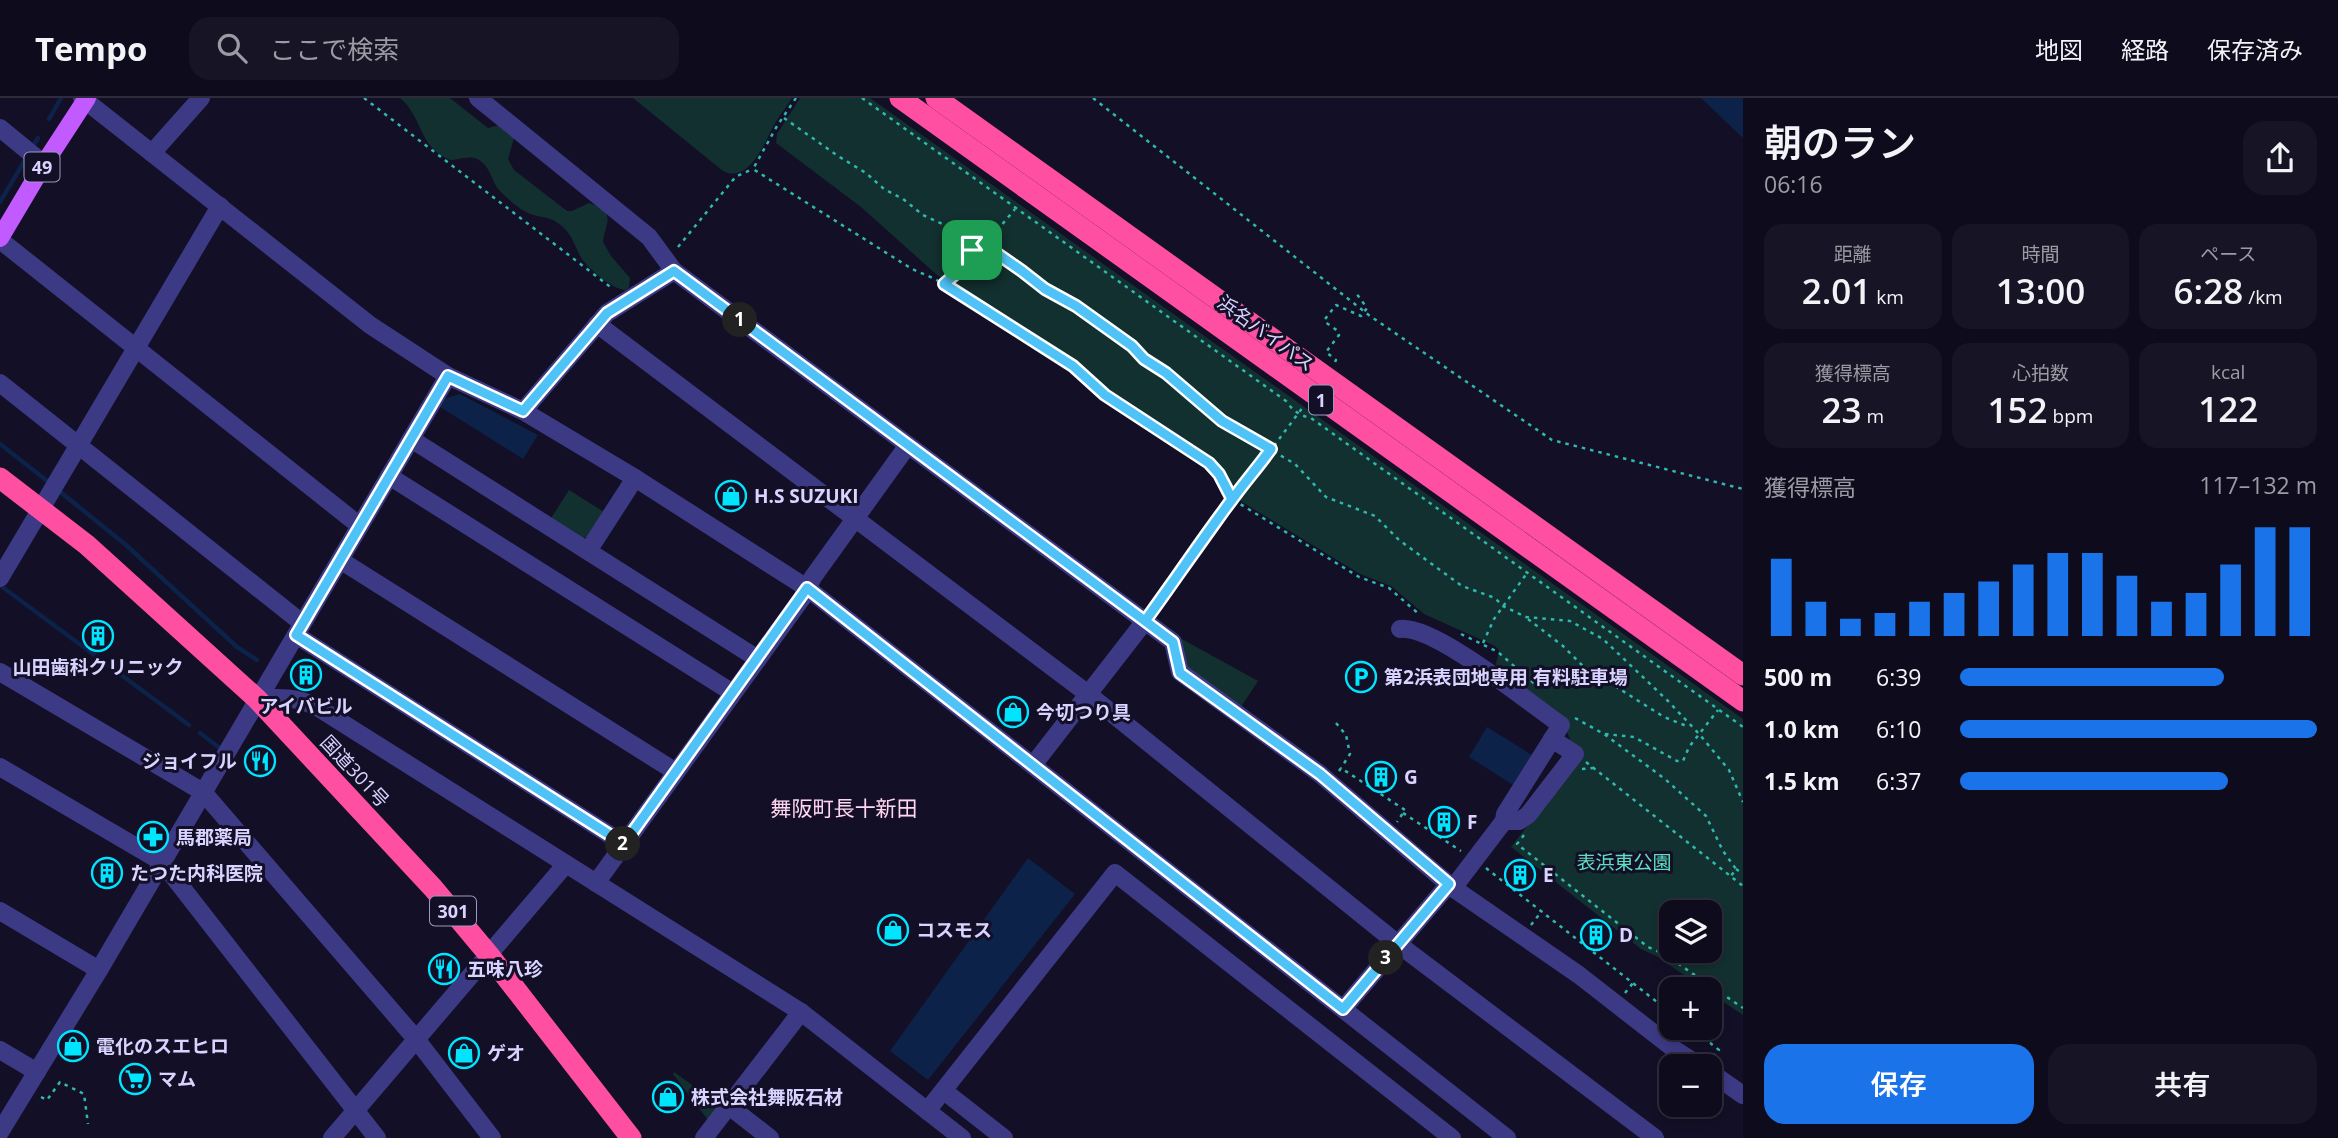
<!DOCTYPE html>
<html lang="ja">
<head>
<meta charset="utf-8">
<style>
  body { margin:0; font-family:"Open Sans","Noto Sans JP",sans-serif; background:#171425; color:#f1f3f6; height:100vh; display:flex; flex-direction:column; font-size:26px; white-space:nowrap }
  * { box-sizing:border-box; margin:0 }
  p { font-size:23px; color:#9b9ba3 }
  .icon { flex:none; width:38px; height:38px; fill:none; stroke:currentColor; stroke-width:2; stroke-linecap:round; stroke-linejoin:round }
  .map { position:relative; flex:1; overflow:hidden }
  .panel { display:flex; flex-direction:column; background:#0e0b1c; width:595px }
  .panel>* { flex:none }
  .fabs { position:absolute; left:1659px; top:802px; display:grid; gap:14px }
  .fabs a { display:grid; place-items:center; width:63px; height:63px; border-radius:14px; background:#0e0b1c; box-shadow:0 4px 10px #0003,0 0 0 2px #2e2b3b; font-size:35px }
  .pin { position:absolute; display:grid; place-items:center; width:60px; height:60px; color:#fff; margin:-30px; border-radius:14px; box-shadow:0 4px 10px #0006 }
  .km { position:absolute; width:35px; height:35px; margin:-18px; border-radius:50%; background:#222; color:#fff; font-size:19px; line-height:35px; text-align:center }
  .round { display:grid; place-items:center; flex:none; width:74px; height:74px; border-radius:21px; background:#171425 }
  .headline { display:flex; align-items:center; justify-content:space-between; height:119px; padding:0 21px }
  h1 { font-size:38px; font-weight:600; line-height:52px }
  .stats { display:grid; grid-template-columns:repeat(3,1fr); gap:10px; height:119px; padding:7px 21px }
  .stats div { display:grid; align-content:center; border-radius:18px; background:#171425; text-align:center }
  .stats b { font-size:35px; font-weight:600 }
  .stats small { font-size:19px; font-weight:400 }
  .stats p { font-size:19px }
  .chart { height:196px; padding:14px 21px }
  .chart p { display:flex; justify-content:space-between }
  .chart svg { width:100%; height:126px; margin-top:7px; stroke:#1a73e8; stroke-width:6 }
  .action { display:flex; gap:14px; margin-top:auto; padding:14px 21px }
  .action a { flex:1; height:80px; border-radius:21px; background:#1a73e8; color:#fff; font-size:28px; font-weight:600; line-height:80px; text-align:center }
  .action a+a { background:#171425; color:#f1f3f6 }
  ul { padding:0 21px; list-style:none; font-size:23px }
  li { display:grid; grid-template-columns:112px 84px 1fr; align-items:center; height:52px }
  li i { height:18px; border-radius:9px; background:#1a73e8 }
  header { display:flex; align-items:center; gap:42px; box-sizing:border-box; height:98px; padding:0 35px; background:#0e0b1c; border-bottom:2px solid #2e2b3b }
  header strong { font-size:33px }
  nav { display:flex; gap:38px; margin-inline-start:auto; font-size:24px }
  .search { width:490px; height:63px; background:#171425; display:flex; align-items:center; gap:18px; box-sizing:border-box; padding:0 24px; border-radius:21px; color:#9b9ba3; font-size:26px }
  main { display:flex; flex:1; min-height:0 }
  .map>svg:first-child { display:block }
</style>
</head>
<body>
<header>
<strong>Tempo</strong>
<div class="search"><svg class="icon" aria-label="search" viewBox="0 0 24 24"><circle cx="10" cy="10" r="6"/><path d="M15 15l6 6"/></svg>ここで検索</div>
<nav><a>地図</a><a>経路</a><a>保存済み</a></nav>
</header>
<main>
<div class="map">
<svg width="1743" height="1040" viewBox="0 0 1743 1040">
  <rect width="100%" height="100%" fill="#130f26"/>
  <g fill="#12302f" fill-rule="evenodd">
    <path d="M400 0H450L488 30 500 27 514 40 508 61 514 72 567 113H572L589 105C618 114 605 125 603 144L611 158 630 180 629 189 626 192C613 192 590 172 582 161 575 150 573 138 563 129 550 117 542 121 528 115 519 111 509 102 502 95 490 85 493 69 477 61 468 57 459 62 450 62 418 49 423 19 400 0Z"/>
    <path d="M633 0H792C786 10 778 19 773 29 764 46 749 86 723 73Z"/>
    <path d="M800 0H870L1743 621V917L1710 895V891H1704L1658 859 1641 851 1511 749 1582 657 1570 642 1565 628 1495 571 1499 552 1495 548 1424 516 1391 488 1360 476 1242 404C1228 392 1225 374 1211 362L1107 294 1074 266 937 177 861 109 776 45 777 36ZM1671 814H1710V852H1671Z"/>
    <polygon points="569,392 604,414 589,438 581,441 550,422"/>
    <polygon points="1180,540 1258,583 1241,609 1187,570"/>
    <polygon points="674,974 720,1007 708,1022 673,976"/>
  </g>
  <g fill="#0c2248">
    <polygon points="1701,0 1743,0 1743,40"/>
    <polygon points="460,296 538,337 523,361 440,309 446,300"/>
    <polygon points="1487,629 1532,657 1513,687 1469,659"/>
    <polygon points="1028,760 1075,796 928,982 890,953"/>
  </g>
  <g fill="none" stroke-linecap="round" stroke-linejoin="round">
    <g stroke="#0c2248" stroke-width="4.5">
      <polyline points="49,21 61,0"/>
      <polyline points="31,51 38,40"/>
      <polyline points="0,104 28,57"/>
      <polyline points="0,346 51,386"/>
      <polyline points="58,392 126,447 237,549 257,562"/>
      <polyline points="1,488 189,627"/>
      <polyline points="200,635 221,651 219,654"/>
    </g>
    <g stroke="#2fb8b0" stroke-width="2.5" stroke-dasharray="3.5 5" stroke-linecap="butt">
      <polyline points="364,0 613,191"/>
      <polyline points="796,0 777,28 753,71 912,171 935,181 1073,268 1105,297 1209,364 1219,376 1232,401 1359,479 1389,490 1420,517"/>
      <path d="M862 0 1286 303C1292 312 1300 318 1311 320L1743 629"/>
      <polyline points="1093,0 1370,218 1552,342 1743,391"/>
      <polyline points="784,20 838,58 866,75 884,91 903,101 923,117 979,143 1027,176 1045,192 1082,212 1135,251 1144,261 1166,275 1222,323 1295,366 1326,399 1375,418 1399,442 1462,488 1495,500 1503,508 1526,519 1570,523 1603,541 1668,603 1700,637 1729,672 1743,704"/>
      <polyline points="678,149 733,82 737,78 753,71"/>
      <polyline points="944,186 959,172 979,143 1000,129 1015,111"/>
      <polyline points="1335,264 1336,262 1326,254 1339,237 1338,233 1325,224 1325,221 1336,207 1361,218 1367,210 1356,195"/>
      <polyline points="1153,512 1232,401 1250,380 1303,309"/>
      <polyline points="1528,521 1563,548 1583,568 1664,619 1689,629"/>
      <polyline points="1461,536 1498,554 1538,589"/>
      <polyline points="1483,545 1494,521 1527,475"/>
      <polyline points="1575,620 1604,636 1665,681 1706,718 1723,753 1736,771 1731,778"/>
      <polyline points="1336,625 1346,637 1350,656 1341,670"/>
      <polyline points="1605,636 1634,639 1677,663 1683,663 1689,649 1718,612"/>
      <polyline points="1586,664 1743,788"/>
      <polyline points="1582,671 1593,670"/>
      <polyline points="1339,673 1341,670 1405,712 1397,724"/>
      <polyline points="1403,715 1461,753"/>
      <polyline points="1524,737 1517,746 1648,849 1664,856 1743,910"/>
      <polyline points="1486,770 1671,915"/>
      <polyline points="1736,771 1743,776"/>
      <polyline points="1531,827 1542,813"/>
      <polyline points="1625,895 1633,885"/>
      <polyline points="1690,929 1719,952 1713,959"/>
      <polyline points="41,999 47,1002 60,984 84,996 88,1026"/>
    </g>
    <g stroke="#3d3a85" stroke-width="18">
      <polyline points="82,0 370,227 448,278 523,313 635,380 807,490 1507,1040"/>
      <polyline points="478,0 649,139 674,173 607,215 523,313"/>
      <polyline points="0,30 44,66"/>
      <polyline points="152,55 201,0"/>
      <polyline points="0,142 360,428"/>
      <polyline points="674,173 1173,544 1180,574 1320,676 1453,790 1579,877 1674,951 1700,968"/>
      <polyline points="597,226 1088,596 1398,846 1655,1040"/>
      <polyline points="0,285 302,525"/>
      <polyline points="411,341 758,561"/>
      <polyline points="389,378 733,595"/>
      <polyline points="588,453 635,380"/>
      <polyline points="340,462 676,674"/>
      <polyline points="0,480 220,108"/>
      <path d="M1400 531C1435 527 1529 605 1561 627L1505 716 1504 723 1453 790"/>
      <polyline points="296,537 624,746"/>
      <polyline points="0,574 203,694 416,941 492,1040"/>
      <path d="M257 601C280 599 297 599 317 609L801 914 962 1040"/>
      <polyline points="1033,667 1145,523"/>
      <polyline points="0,669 162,764 377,1040"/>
      <polyline points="1504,723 1519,723 1528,717 1575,656 1552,641"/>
      <polyline points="596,785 802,500 813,479 908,347"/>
      <polyline points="0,813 99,872"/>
      <polyline points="1343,911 1449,786"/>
      <polyline points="0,952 37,974"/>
      <polyline points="1710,974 1743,997"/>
      <polyline points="944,993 1004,1040"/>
      <polyline points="729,1008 770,1040"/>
      <polyline points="927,1013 1115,775 1452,1040"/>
      <polyline points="0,1034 99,872 448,278"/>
      <polyline points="332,1040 566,766"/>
      <polyline points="704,1040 801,914"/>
    </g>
    <polyline stroke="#c25bff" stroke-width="18" points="0,140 44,66 87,0"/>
    <g stroke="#ff4fa3" stroke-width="21">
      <polyline points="900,0 1743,603"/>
      <polyline points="936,0 1743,577"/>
      <polyline points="0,380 87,447 257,601 433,790 489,857 631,1040"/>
    </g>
  </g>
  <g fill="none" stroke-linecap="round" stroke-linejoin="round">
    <g stroke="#fff" stroke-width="14">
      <path id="route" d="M972 152 960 172 944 186 1073 268 1105 297 1209 365 1219 376 1232 401 1145 523 674 173 607 215 523 313 448 278 296 537 624 746 807 490 1343 911 1449 786 1320 676 1180 575 1173 544 1145 523C1174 484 1201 442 1231 403 1244 385 1258 369 1271 351L1222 323 1166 275 1144 261 1132 248 1076 208 1045 191 1022 173 979 143 972 152"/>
    </g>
    <use href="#route" stroke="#4fc3f7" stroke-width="9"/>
  </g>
  <defs>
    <g id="shop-ring" transform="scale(1.575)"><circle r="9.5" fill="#130f26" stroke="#00e5ff" stroke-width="1.5"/><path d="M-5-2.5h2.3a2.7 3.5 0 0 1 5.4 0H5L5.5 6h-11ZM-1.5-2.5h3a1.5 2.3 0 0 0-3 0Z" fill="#00e5ff"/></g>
    <g id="building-ring" transform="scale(1.575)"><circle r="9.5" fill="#130f26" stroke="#00e5ff" stroke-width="1.5"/><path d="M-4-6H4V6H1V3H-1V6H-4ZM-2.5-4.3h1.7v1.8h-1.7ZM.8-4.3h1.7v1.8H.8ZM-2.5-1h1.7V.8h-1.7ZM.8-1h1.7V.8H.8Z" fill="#00e5ff"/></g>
    <g id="parking-ring" transform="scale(1.575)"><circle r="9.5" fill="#130f26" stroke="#00e5ff" stroke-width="1.5"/><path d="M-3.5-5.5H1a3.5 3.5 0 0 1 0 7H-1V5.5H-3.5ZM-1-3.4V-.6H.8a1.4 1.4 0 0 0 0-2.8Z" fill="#00e5ff"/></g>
    <g id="restaurant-ring" transform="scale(1.575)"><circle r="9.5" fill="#130f26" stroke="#00e5ff" stroke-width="1.5"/><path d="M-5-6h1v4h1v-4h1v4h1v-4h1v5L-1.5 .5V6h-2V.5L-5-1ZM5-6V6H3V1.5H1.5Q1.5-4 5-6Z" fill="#00e5ff"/></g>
    <g id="pharmacy-ring" transform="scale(1.575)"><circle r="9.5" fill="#130f26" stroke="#00e5ff" stroke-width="1.5"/><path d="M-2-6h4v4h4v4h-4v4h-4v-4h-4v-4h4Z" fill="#00e5ff"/></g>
    <g id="supermarket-ring" transform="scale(1.575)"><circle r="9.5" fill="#130f26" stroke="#00e5ff" stroke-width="1.5"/><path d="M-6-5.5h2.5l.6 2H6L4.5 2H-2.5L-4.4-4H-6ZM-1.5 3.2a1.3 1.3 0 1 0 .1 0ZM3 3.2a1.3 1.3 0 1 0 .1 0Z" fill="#00e5ff"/></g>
  </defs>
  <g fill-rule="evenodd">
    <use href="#shop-ring" x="731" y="398"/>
    <use href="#building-ring" x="98" y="538"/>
    <use href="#building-ring" x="306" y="577"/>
    <use href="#parking-ring" x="1361" y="579"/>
    <use href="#shop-ring" x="1013" y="614"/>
    <use href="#restaurant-ring" x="260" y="663"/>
    <use href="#building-ring" x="1381" y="679"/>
    <use href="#building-ring" x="1444" y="724"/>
    <use href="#pharmacy-ring" x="153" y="739"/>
    <use href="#building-ring" x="107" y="775"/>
    <use href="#building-ring" x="1520" y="777"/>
    <use href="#shop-ring" x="893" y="832"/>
    <use href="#building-ring" x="1596" y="837"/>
    <use href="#restaurant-ring" x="444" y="871"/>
    <use href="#shop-ring" x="73" y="948"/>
    <use href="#shop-ring" x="464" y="955"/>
    <use href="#supermarket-ring" x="135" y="981"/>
    <use href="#shop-ring" x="668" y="999"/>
  </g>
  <g text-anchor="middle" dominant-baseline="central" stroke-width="6" stroke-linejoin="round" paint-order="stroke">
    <g fill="#130f26" stroke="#9e99be" stroke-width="2">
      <rect x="24.5" y="54.5" width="35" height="29" rx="5"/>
      <rect x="1309" y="287.5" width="24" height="29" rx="5"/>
      <rect x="430" y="798.5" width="46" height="29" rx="5"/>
    </g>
    <g font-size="18" font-weight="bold" fill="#d9d4ff">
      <text x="42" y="69">49</text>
      <text x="1321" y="302">1</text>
      <text x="453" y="813">301</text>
    </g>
    <g font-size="19" fill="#d9d4ff" stroke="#130f26">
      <text transform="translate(1266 235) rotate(36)">浜名バイパス</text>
      <text transform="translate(355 673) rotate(47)">国道301号</text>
    </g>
    <g font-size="19" font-weight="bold" fill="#d9d4ff" stroke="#130f26" text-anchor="start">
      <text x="754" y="398">H.S SUZUKI</text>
      <text x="98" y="569" text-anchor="middle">山田歯科クリニック</text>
      <text x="1384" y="579">第2浜表団地専用 有料駐車場</text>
      <text x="306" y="608" text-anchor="middle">アイバビル</text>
      <text x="1036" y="614">今切つり具</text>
      <text x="237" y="663" text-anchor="end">ジョイフル</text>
      <text x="1404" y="679">G</text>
      <text x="1467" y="724">F</text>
      <text x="176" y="739">馬郡薬局</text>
      <text x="130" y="775">たつた内科医院</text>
      <text x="1543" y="777">E</text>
      <text x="916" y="832">コスモス</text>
      <text x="1619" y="837">D</text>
      <text x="467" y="871">五味八珍</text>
      <text x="96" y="948">電化のスエヒロ</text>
      <text x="487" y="955">ゲオ</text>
      <text x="158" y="981">マム</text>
      <text x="691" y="999">株式会社舞阪石材</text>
    </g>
    <g font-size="19" fill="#5fe0c0" stroke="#130f26">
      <text x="1624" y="764">表浜東公園</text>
    </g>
    <g font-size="21" fill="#ffd6f0" stroke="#130f26">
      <text x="844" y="710">舞阪町長十新田</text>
    </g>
  </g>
</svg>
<div class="fabs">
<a><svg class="icon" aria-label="layers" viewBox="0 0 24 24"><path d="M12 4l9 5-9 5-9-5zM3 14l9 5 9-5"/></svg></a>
<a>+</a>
<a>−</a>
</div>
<div class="pin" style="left:972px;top:152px;background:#1e9e55"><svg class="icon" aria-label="arrive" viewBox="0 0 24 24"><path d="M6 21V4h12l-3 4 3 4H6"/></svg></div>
<b class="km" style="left:740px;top:222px">1</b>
<b class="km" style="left:623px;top:746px">2</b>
<b class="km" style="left:1386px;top:860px">3</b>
</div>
<section class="panel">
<div class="headline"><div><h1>朝のラン</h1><p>06:16</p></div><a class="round"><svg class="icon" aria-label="share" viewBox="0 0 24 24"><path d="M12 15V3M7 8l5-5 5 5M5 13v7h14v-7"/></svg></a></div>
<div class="stats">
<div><p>距離</p><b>2.01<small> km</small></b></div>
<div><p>時間</p><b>13:00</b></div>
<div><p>ペース</p><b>6:28<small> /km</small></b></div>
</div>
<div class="stats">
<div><p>獲得標高</p><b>23<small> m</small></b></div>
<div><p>心拍数</p><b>152<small> bpm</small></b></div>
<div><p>kcal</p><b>122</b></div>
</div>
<div class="chart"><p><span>獲得標高</span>117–132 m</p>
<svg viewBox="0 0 160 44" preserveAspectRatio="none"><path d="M5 44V17M15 44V32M25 44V38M35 44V36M45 44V32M55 44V29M65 44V25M75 44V19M85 44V15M95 44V15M105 44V23M115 44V32M125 44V29M135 44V19M145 44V6M155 44V6"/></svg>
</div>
<ul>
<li><b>500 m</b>6:39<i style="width:74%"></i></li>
<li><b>1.0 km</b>6:10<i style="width:100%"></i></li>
<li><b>1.5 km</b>6:37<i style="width:75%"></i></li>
</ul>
<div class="action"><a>保存</a><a>共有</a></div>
</section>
</main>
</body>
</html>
